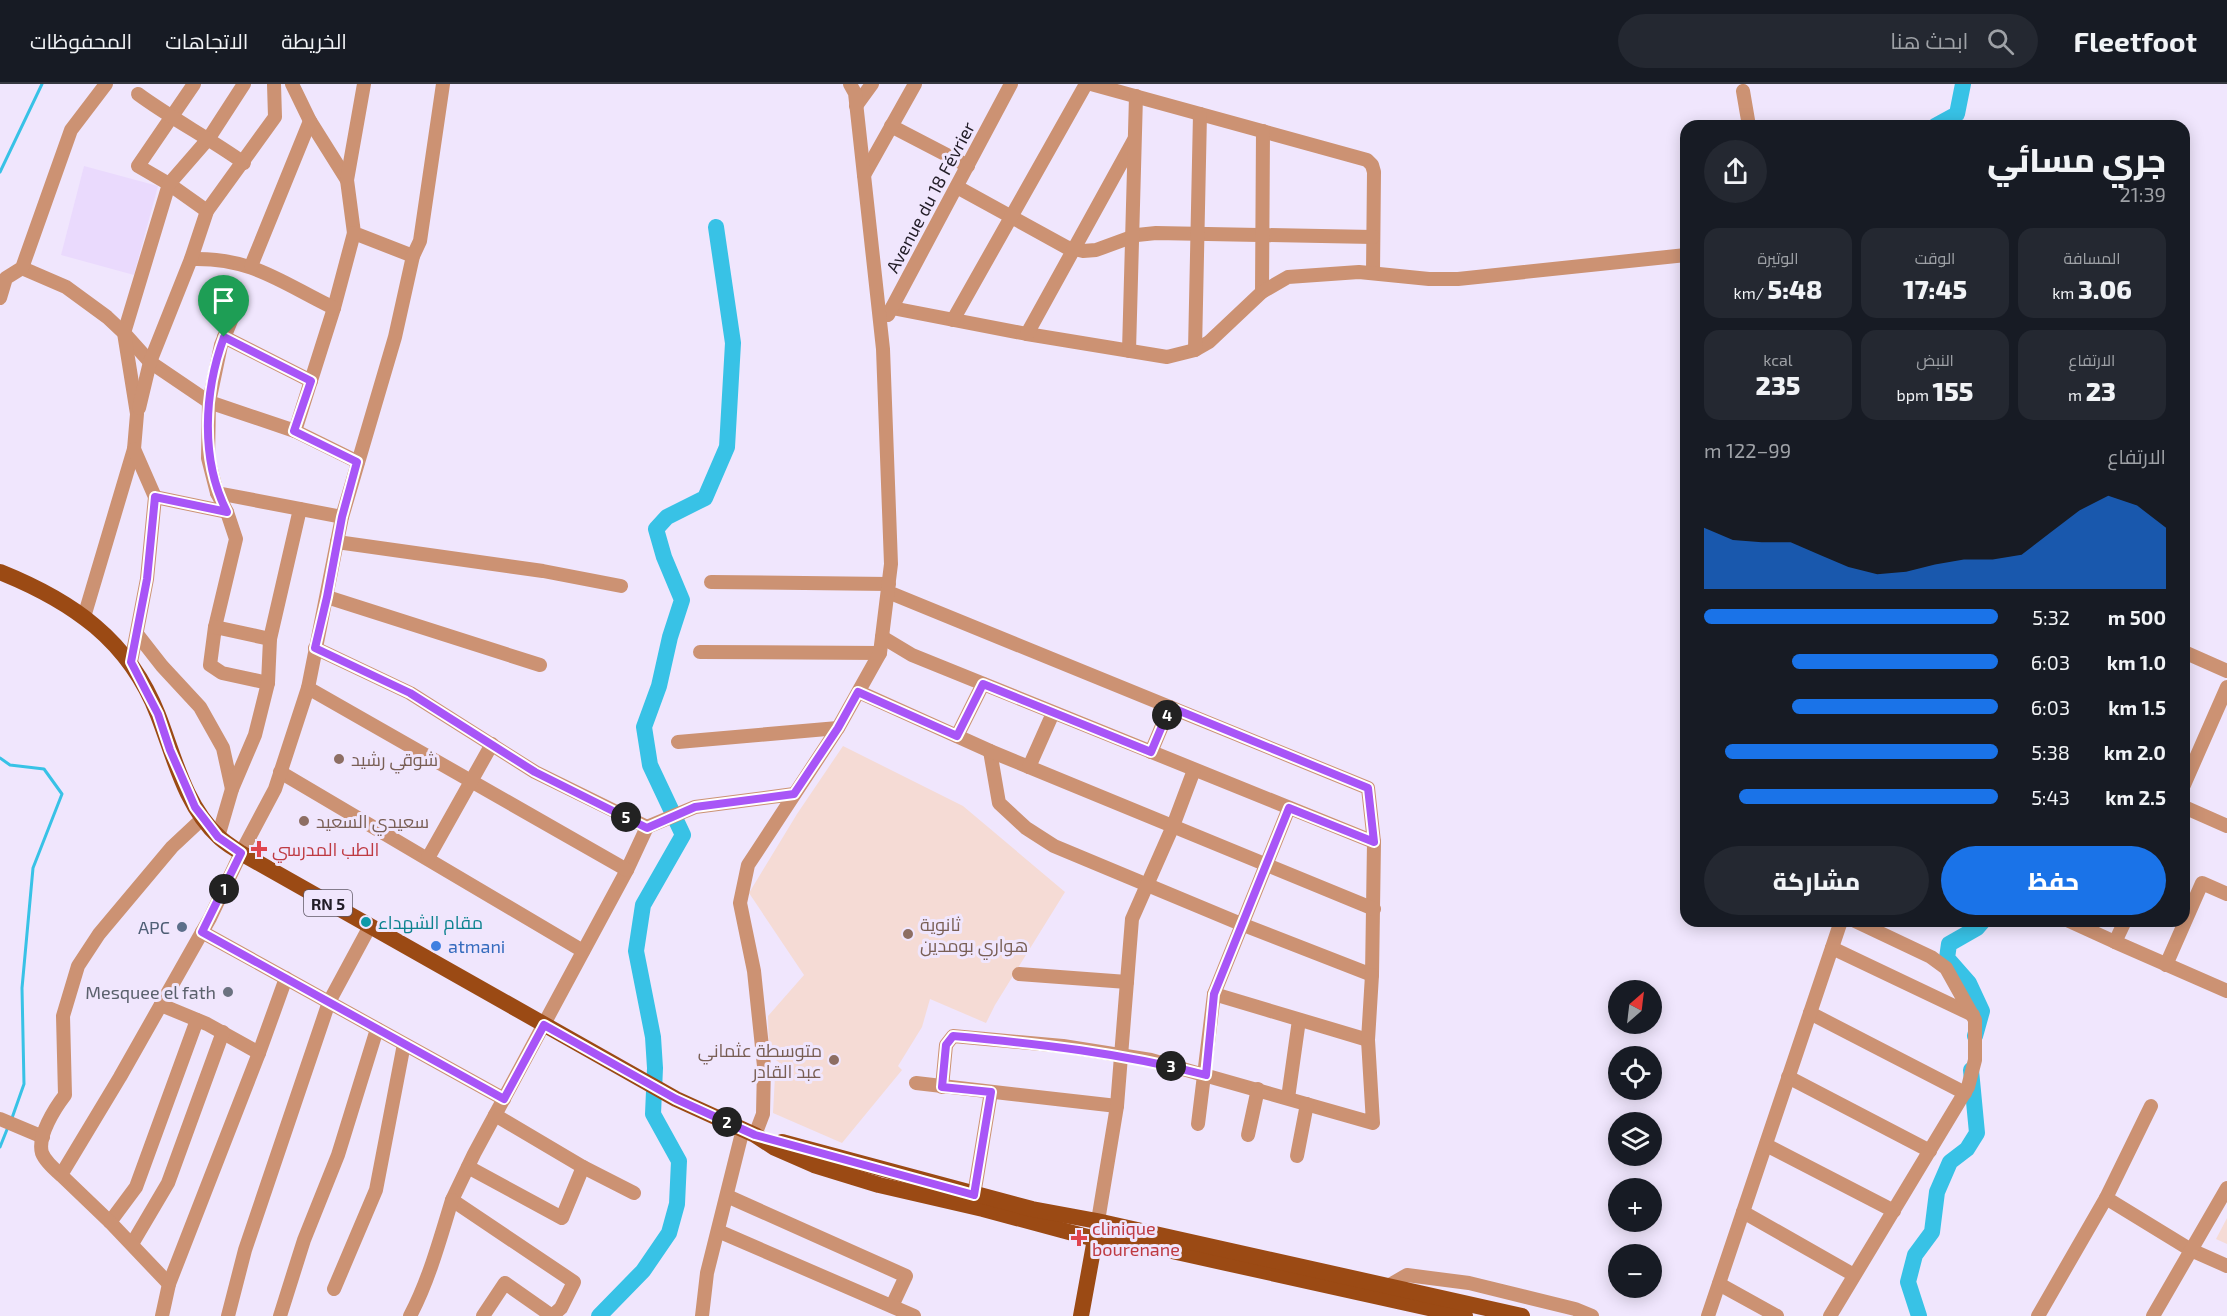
<!DOCTYPE html>
<html lang="ar">
<head>
<meta charset="utf-8">
<style>
  body { margin:0; font-family:"Exo 2",Cairo,sans-serif; background:#242831; color:#f1f3f6; direction:rtl; height:100vh; display:flex; flex-direction:column; font-size:22px; white-space:nowrap }
  * { box-sizing:border-box; margin:0 }
  p { font-size:20px; color:#9ea1a6 }
  .icon { flex:none; width:33px; height:33px; fill:none; stroke:currentColor; stroke-width:2; stroke-linecap:round; stroke-linejoin:round }
  .map { position:relative; flex:1; overflow:hidden; direction:ltr }
  .drawer { position:absolute; left:1680px; top:36px; width:510px; height:807px; display:flex; flex-direction:column; background:#171b24; border-radius:18px; box-shadow:0 3px 15px #0003; direction:rtl }
  .drawer>* { flex:none }
  .needle { width:39px; rotate:28deg }
  .controls { position:absolute; left:1608px; top:896px; display:grid; gap:12px }
  .controls a { display:grid; place-items:center; width:54px; height:54px; border-radius:50%; background:#171b24; box-shadow:0 3px 15px #0003; font-size:30px }
  .pin { position:absolute; display:grid; place-items:center; width:51px; height:51px; color:#fff; margin:-62px -26px; border-radius:50% 50% 50% 0; rotate:-45deg; box-shadow:0 0 6px #0007 }
  .pin .icon { rotate:45deg }
  .km { position:absolute; width:30px; height:30px; margin:-15px; border-radius:50%; background:#222; color:#fff; font-size:16px; line-height:30px; text-align:center }
  .round { display:grid; place-items:center; flex:none; width:63px; height:63px; border-radius:32px; background:#242831 }
  .summary { display:flex; align-items:center; justify-content:space-between; height:102px; padding:0 24px }
  h1 { font-size:33px; font-weight:800; line-height:45px }
  .metrics { display:grid; grid-template-columns:repeat(3,1fr); gap:9px; height:102px; padding:6px 24px }
  .metrics div { display:grid; align-content:center; border-radius:15px; background:#242831; text-align:center }
  .metrics b { font-size:26px; font-weight:800 }
  .metrics small { font-size:16px; font-weight:400 }
  .metrics p { font-size:16px }
  .chart { height:168px; padding:12px 24px }
  .chart p { display:flex; justify-content:space-between }
  .chart svg { width:100%; height:108px; margin-top:6px; fill:#1a73e8; opacity:.7 }
  .action { display:flex; gap:12px; margin-top:auto; padding:12px 24px }
  .action a { flex:1; height:69px; border-radius:36px; background:#1a73e8; color:#fff; font-size:24px; font-weight:800; line-height:69px; text-align:center }
  .action a+a { background:#242831; color:#f1f3f6 }
  ul { padding:0 24px; list-style:none; font-size:20px }
  li { display:grid; grid-template-columns:96px 72px 1fr; align-items:center; height:45px }
  li i { height:15px; border-radius:8px; background:#1a73e8 }
  header { display:flex; align-items:center; gap:36px; box-sizing:border-box; height:84px; padding:0 30px; background:#171b24; border-bottom:2px solid #363941 }
  header strong { font-size:28px }
  nav { display:flex; gap:33px; margin-inline-start:auto; font-size:21px }
  .search { width:420px; height:54px; background:#242831; display:flex; align-items:center; gap:15px; box-sizing:border-box; padding:0 21px; border-radius:33px; color:#9ea1a6; font-size:22px }
  .map>svg:first-child { display:block }
</style>
</head>
<body>
<header>
<strong>Fleetfoot</strong>
<div class="search"><svg class="icon" aria-label="search" viewBox="0 0 24 24"><circle cx="10" cy="10" r="6"/><path d="M15 15l6 6"/></svg>ابحث هنا</div>
<nav><a>الخريطة</a><a>الاتجاهات</a><a>المحفوظات</a></nav>
</header>
<div class="map">
<svg width="2227" height="1232" viewBox="0 0 2227 1232">
  <rect width="100%" height="100%" fill="#f0e6fd"/>
  <polygon fill="#eadafd" points="84,82 158,102 134,191 61,171"/>
  <g fill="#f5dbd5">
    <polygon points="843,662 963,722 1065,808 995,921 986,939 930,915 922,943 898,982 902,986 842,1059 773,1029 775,992 784,982 769,971 768,932 804,891 749,809 797,730"/>
    <polygon points="2227,1134 2227,1160 2216,1155"/>
  </g>
  <g fill="none" stroke-linecap="round" stroke-linejoin="round">
    <g stroke="#38c2e6" stroke-width="3">
      <polyline points="0,88 42,0"/>
      <polyline points="0,674 10,681 44,685 62,710 33,784 22,904 24,1000 12,1034"/>
      <polyline points="0,1063 8,1043"/>
    </g>
    <g stroke="#38c2e6" stroke-width="16">
      <polyline points="1935,42 1957,30 1963,0"/>
      <polyline points="1975,952 1982,927 1969,899 1947,874 1949,860 1977,844 1983,837"/>
      <polyline points="599,1232 643,1187 669,1149 677,1120 679,1077 653,1030 655,984 653,953 636,867 643,821 683,751 650,681 644,643 659,602 670,553 682,516 664,473 656,445 667,433 705,414 727,363 733,259 716,143"/>
      <polyline points="1919,1232 1908,1198 1915,1171 1932,1148 1937,1108 1950,1078 1967,1065 1977,1049 1971,986"/>
    </g>
    <g stroke="#cc9273" stroke-width="14">
      <polyline points="194,0 138,82 169,100 207,127"/>
      <polyline points="244,0 209,54 169,100 124,249 150,278 209,318 295,347"/>
      <polyline points="292,0 310,37 347,96"/>
      <polyline points="364,0 347,96 354,149 413,172"/>
      <polyline points="1091,0 1367,76 1372,81 1374,88 1373,188"/>
      <polyline points="1743,7 1749,42"/>
      <path d="M138 10C172 35 209 54 244 79"/>
      <polyline points="856,22 872,0"/>
      <polyline points="891,42 968,82"/>
      <polyline points="864,91 915,0"/>
      <polyline points="957,103 1066,163 1083,167 1096,166 1137,151 1156,149 1373,153"/>
      <polyline points="354,149 334,224 295,347 358,378"/>
      <path d="M191 175C252 173 282 199 334 224"/>
      <polyline points="251,182 310,37"/>
      <polyline points="22,184 66,203 107,233 124,249 137,330 134,365 84,533"/>
      <polyline points="1262,208 1263,47"/>
      <polyline points="0,214 6,194 22,184 71,46 106,0"/>
      <polyline points="892,224 1027,250 1167,273 1195,266 1209,258 1262,208 1288,193 1359,188 1429,195 1458,195 1686,171"/>
      <polyline points="888,231 1011,0"/>
      <polyline points="232,234 221,261 209,318 208,374 217,409 227,428 236,455 215,543 210,581 222,589 268,599"/>
      <polyline points="953,236 1086,0"/>
      <polyline points="1027,250 1134,56"/>
      <polyline points="224,253 311,297"/>
      <polyline points="1195,266 1200,30"/>
      <polyline points="1129,267 1136,12"/>
      <polyline points="139,324 150,278 191,175 207,127 275,33 274,0"/>
      <polyline points="217,409 342,433"/>
      <polyline points="155,413 227,428"/>
      <polyline points="337,458 543,487 621,502"/>
      <polyline points="711,498 889,500"/>
      <polyline points="888,508 1368,704 1374,758"/>
      <polyline points="327,513 540,581"/>
      <polyline points="215,543 270,555"/>
      <polyline points="137,550 162,582 200,623 223,664 232,705"/>
      <polyline points="882,553 912,571 1374,758 1372,891 1241,840 1054,762 1026,744 999,719 990,667"/>
      <polyline points="315,564 410,609 535,688 647,743 627,786 474,1070 452,1116 574,1198 561,1224 552,1232 505,1199 483,1232"/>
      <polyline points="700,568 880,569"/>
      <polyline points="2184,568 2227,587"/>
      <polyline points="131,578 147,495 155,413 134,365"/>
      <polyline points="308,604 627,786"/>
      <polyline points="859,608 990,667 1374,825"/>
      <polyline points="957,652 983,600"/>
      <polyline points="678,658 838,644"/>
      <polyline points="1151,668 1170,623"/>
      <polyline points="1029,683 1053,629"/>
      <polyline points="280,688 583,867"/>
      <polyline points="2184,701 2227,603"/>
      <polyline points="2184,723 2227,742"/>
      <polyline points="647,743 695,723 794,710"/>
      <polyline points="218,753 232,705 255,651 268,599 270,555 300,425"/>
      <polyline points="428,774 492,660"/>
      <polyline points="2069,837 2115,858"/>
      <polyline points="2125,837 2115,858 2227,907"/>
      <polyline points="202,848 504,1015"/>
      <polyline points="1832,864 1973,931"/>
      <polyline points="2166,881 2202,799 2227,810"/>
      <polyline points="1019,890 1127,898"/>
      <polyline points="1214,910 1368,956"/>
      <polyline points="161,921 207,940 259,969"/>
      <polyline points="1810,929 1965,1009"/>
      <polyline points="1788,993 1930,1067"/>
      <polyline points="916,999 1117,1022"/>
      <polyline points="942,1003 946,961 953,952 1063,962 1151,976 1373,1039 1368,956 1372,891"/>
      <polyline points="1288,1014 1299,936"/>
      <polyline points="495,1031 583,1083 634,1109"/>
      <polyline points="0,1035 43,1053"/>
      <polyline points="1198,1040 1214,910 1289,724"/>
      <polyline points="755,1051 763,1030 764,982 754,887 740,819 748,781 838,644 880,569 891,480 883,265 855,9 850,0"/>
      <polyline points="1248,1051 1258,1005"/>
      <polyline points="1766,1061 1894,1127"/>
      <polyline points="1297,1072 1307,1020"/>
      <polyline points="468,1083 562,1134 583,1083"/>
      <path d="M61 1091C54 1085 45 1077 42 1069 37 1052 55 1024 65 1011L63 932 78 882 99 850 172 763 203 734"/>
      <polyline points="974,1111 991,1008"/>
      <polyline points="727,1112 906,1192 892,1222"/>
      <polyline points="2106,1114 2191,1166 2227,1182"/>
      <polyline points="1743,1128 1854,1191"/>
      <polyline points="110,1138 136,1103 197,936"/>
      <polyline points="718,1147 914,1232"/>
      <polyline points="1095,1155 1117,1022 1132,835 1173,742 1194,686"/>
      <polyline points="132,1160 168,1099 223,948"/>
      <polyline points="169,1200 110,1138 61,1091 120,993 210,834 241,769 275,705 308,604 342,433 395,253 413,172 420,157 443,0"/>
      <polyline points="1719,1200 1777,1232"/>
      <polyline points="1388,1202 1407,1191 1469,1199 1575,1225 1592,1232"/>
      <polyline points="334,1205 376,1106 404,960"/>
      <polyline points="162,1232 169,1200 259,969 286,894"/>
      <polyline points="228,1232 245,1166 329,918 370,842"/>
      <polyline points="280,1232 304,1156 338,1071 377,945"/>
      <path d="M410 1232C429 1196 440 1155 452 1116"/>
      <polyline points="702,1232 707,1189 743,1045"/>
      <polyline points="1708,1232 1841,837"/>
      <polyline points="1830,1232 1968,1003 1975,976 1975,936 1946,884 1931,873 1855,837"/>
      <polyline points="2038,1232 2106,1114 2151,1022"/>
      <polyline points="2153,1232 2227,1104"/>
    </g>
    <g stroke="#9b4a14" stroke-width="16">
      <path d="M0 488C72 517 129 556 158 631 174 672 185 722 219 753 225 759 234 764 241 769L676 1015 755 1051 775 1064 814 1081 879 1101 983 1125 1095 1155 1145 1161 1465 1232"/>
      <polyline points="782,1058 1032,1125 1097,1137 1522,1232"/>
      <polyline points="1081,1232 1095,1155"/>
    </g>
  </g>
  <g fill="none" stroke-linecap="round" stroke-linejoin="round">
    <g stroke="#fff" stroke-width="12">
      <path id="route" d="M224 253 311 297 294 347 357 378 342 433 327 513 315 564 410 609 535 688 647 744 695 723 794 710 838 644 858 608 957 652 983 600 1151 668 1170 623 1368 704 1374 758 1289 724 1214 910 1206 991C1121 969 1041 960 953 952L946 961 942 1003 991 1008 974 1111 755 1051 676 1015 544 941 504 1015 202 848 241 769 218 753 195 723 170 666 158 630 131 578 147 495 155 413 227 428C200 375 204 308 224 253Z"/>
    </g>
    <use href="#route" stroke="#a855f7" stroke-width="8"/>
  </g>
  <g fill="#8d6e63" stroke="#f0e6fd" stroke-width="2">
    <circle cx="339" cy="675" r="6"/>
    <circle cx="304" cy="737" r="6"/>
    <circle cx="908" cy="850" r="6"/>
    <circle cx="834" cy="976" r="6"/>
  </g>
  <g fill="#e0444e" stroke="#f0e6fd" stroke-width="2">
    <path d="M256 756h6v6h6v6h-6v6h-6v-6h-6v-6h6z"/>
    <path d="M1076 1145h6v6h6v6h-6v6h-6v-6h-6v-6h6z"/>
  </g>
  <circle fill="#0f9aa8" stroke="#f0e6fd" stroke-width="2" cx="366" cy="838" r="6"/>
  <circle fill="#5c6f8a" stroke="#f0e6fd" stroke-width="2" cx="182" cy="843" r="6"/>
  <circle fill="#3f7fe0" stroke="#f0e6fd" stroke-width="2" cx="436" cy="862" r="6"/>
  <circle fill="#6b7280" stroke="#f0e6fd" stroke-width="2" cx="228" cy="908" r="6"/>
  <g text-anchor="middle" dominant-baseline="central" stroke-width="6" stroke-linejoin="round" paint-order="stroke">
    <rect fill="#f0e6fd" stroke="#605967" stroke-width="1.5" x="304" y="806" width="48" height="26" rx="4.5"/>
    <g font-size="16" font-weight="bold" fill="#221d27">
      <text x="328" y="819">RN 5</text>
    </g>
    <g font-size="18" fill="#221d27" stroke="#f0e6fd">
      <text transform="translate(930 113) rotate(-62)">Avenue du 18 Février</text>
    </g>
    <g font-size="18" fill="#785e54" stroke="#f0e6fd" text-anchor="start">
      <text x="351" y="675">شوقي رشيد</text>
      <text x="316" y="737">سعيدي السعيد</text>
      <text x="920" y="840">ثانوية<tspan x="920" dy="21">هواري بومدين</tspan></text>
      <text x="822" y="966" text-anchor="end">متوسطة عثماني<tspan x="822" dy="21">عبد القادر</tspan></text>
    </g>
    <g font-size="18" fill="#be3a42" stroke="#f0e6fd" text-anchor="start">
      <text x="272" y="765">الطب المدرسي</text>
      <text x="1092" y="1144">clinique<tspan x="1092" dy="21">bourenane</tspan></text>
    </g>
    <g font-size="18" fill="#0d838f" stroke="#f0e6fd" text-anchor="start">
      <text x="378" y="838">مقام الشهداء</text>
    </g>
    <g font-size="18" fill="#4e5e75" stroke="#f0e6fd" text-anchor="end">
      <text x="170" y="843">APC</text>
    </g>
    <g font-size="18" fill="#366cbe" stroke="#f0e6fd" text-anchor="start">
      <text x="448" y="862">atmani</text>
    </g>
    <g font-size="18" fill="#5b616d" stroke="#f0e6fd" text-anchor="end">
      <text x="216" y="908">Mesquee el fath</text>
    </g>
  </g>
</svg>
<div class="controls">
<a><svg class="needle" viewBox="-14 -14 28 28"><path d="M0-13l5 13h-10z" fill="#e53935"/><path d="M0 13l5-13h-10z" fill="#9ea1a6"/></svg></a>
<a><svg class="icon" aria-label="locate" viewBox="0 0 24 24"><circle cx="12" cy="12" r="6"/><path d="M12 2v4M12 18v4M2 12h4M18 12h4"/></svg></a>
<a><svg class="icon" aria-label="layers" viewBox="0 0 24 24"><path d="M12 4l9 5-9 5-9-5zM3 14l9 5 9-5"/></svg></a>
<a>+</a>
<a>−</a>
</div>
<div class="pin" style="left:224px;top:253px;background:#1e9e55"><svg class="icon" aria-label="arrive" viewBox="0 0 24 24"><path d="M6 21V4h12l-3 4 3 4H6"/></svg></div>
<b class="km" style="left:224px;top:805px">1</b>
<b class="km" style="left:727px;top:1038px">2</b>
<b class="km" style="left:1171px;top:982px">3</b>
<b class="km" style="left:1167px;top:631px">4</b>
<b class="km" style="left:626px;top:733px">5</b>
<section class="drawer">
<div class="summary"><div><h1>جري مسائي</h1><p>21:39</p></div><a class="round"><svg class="icon" aria-label="share" viewBox="0 0 24 24"><path d="M12 15V3M7 8l5-5 5 5M5 13v7h14v-7"/></svg></a></div>
<div class="metrics">
<div><p>المسافة</p><b>3.06<small> km</small></b></div>
<div><p>الوقت</p><b>17:45</b></div>
<div><p>الوتيرة</p><b>5:48<small> /km</small></b></div>
</div>
<div class="metrics">
<div><p>الارتفاع</p><b>23<small> m</small></b></div>
<div><p>النبض</p><b>155<small> bpm</small></b></div>
<div><p>kcal</p><b>235</b></div>
</div>
<div class="chart"><p><span>الارتفاع</span>99–122 m</p>
<svg viewBox="0 0 160 44" preserveAspectRatio="none"><path d="M0 44V19L10 24L20 25L30 25L40 30L50 35L60 38L70 37L80 34L90 32L100 32L110 30L120 21L130 12L140 6L150 10L160 19V44z"/></svg>
</div>
<ul>
<li><b>500 m</b>5:32<i style="width:100%"></i></li>
<li><b>1.0 km</b>6:03<i style="width:70%"></i></li>
<li><b>1.5 km</b>6:03<i style="width:70%"></i></li>
<li><b>2.0 km</b>5:38<i style="width:93%"></i></li>
<li><b>2.5 km</b>5:43<i style="width:88%"></i></li>
</ul>
<div class="action"><a>حفظ</a><a>مشاركة</a></div>
</section>
</div>
</body>
</html>
